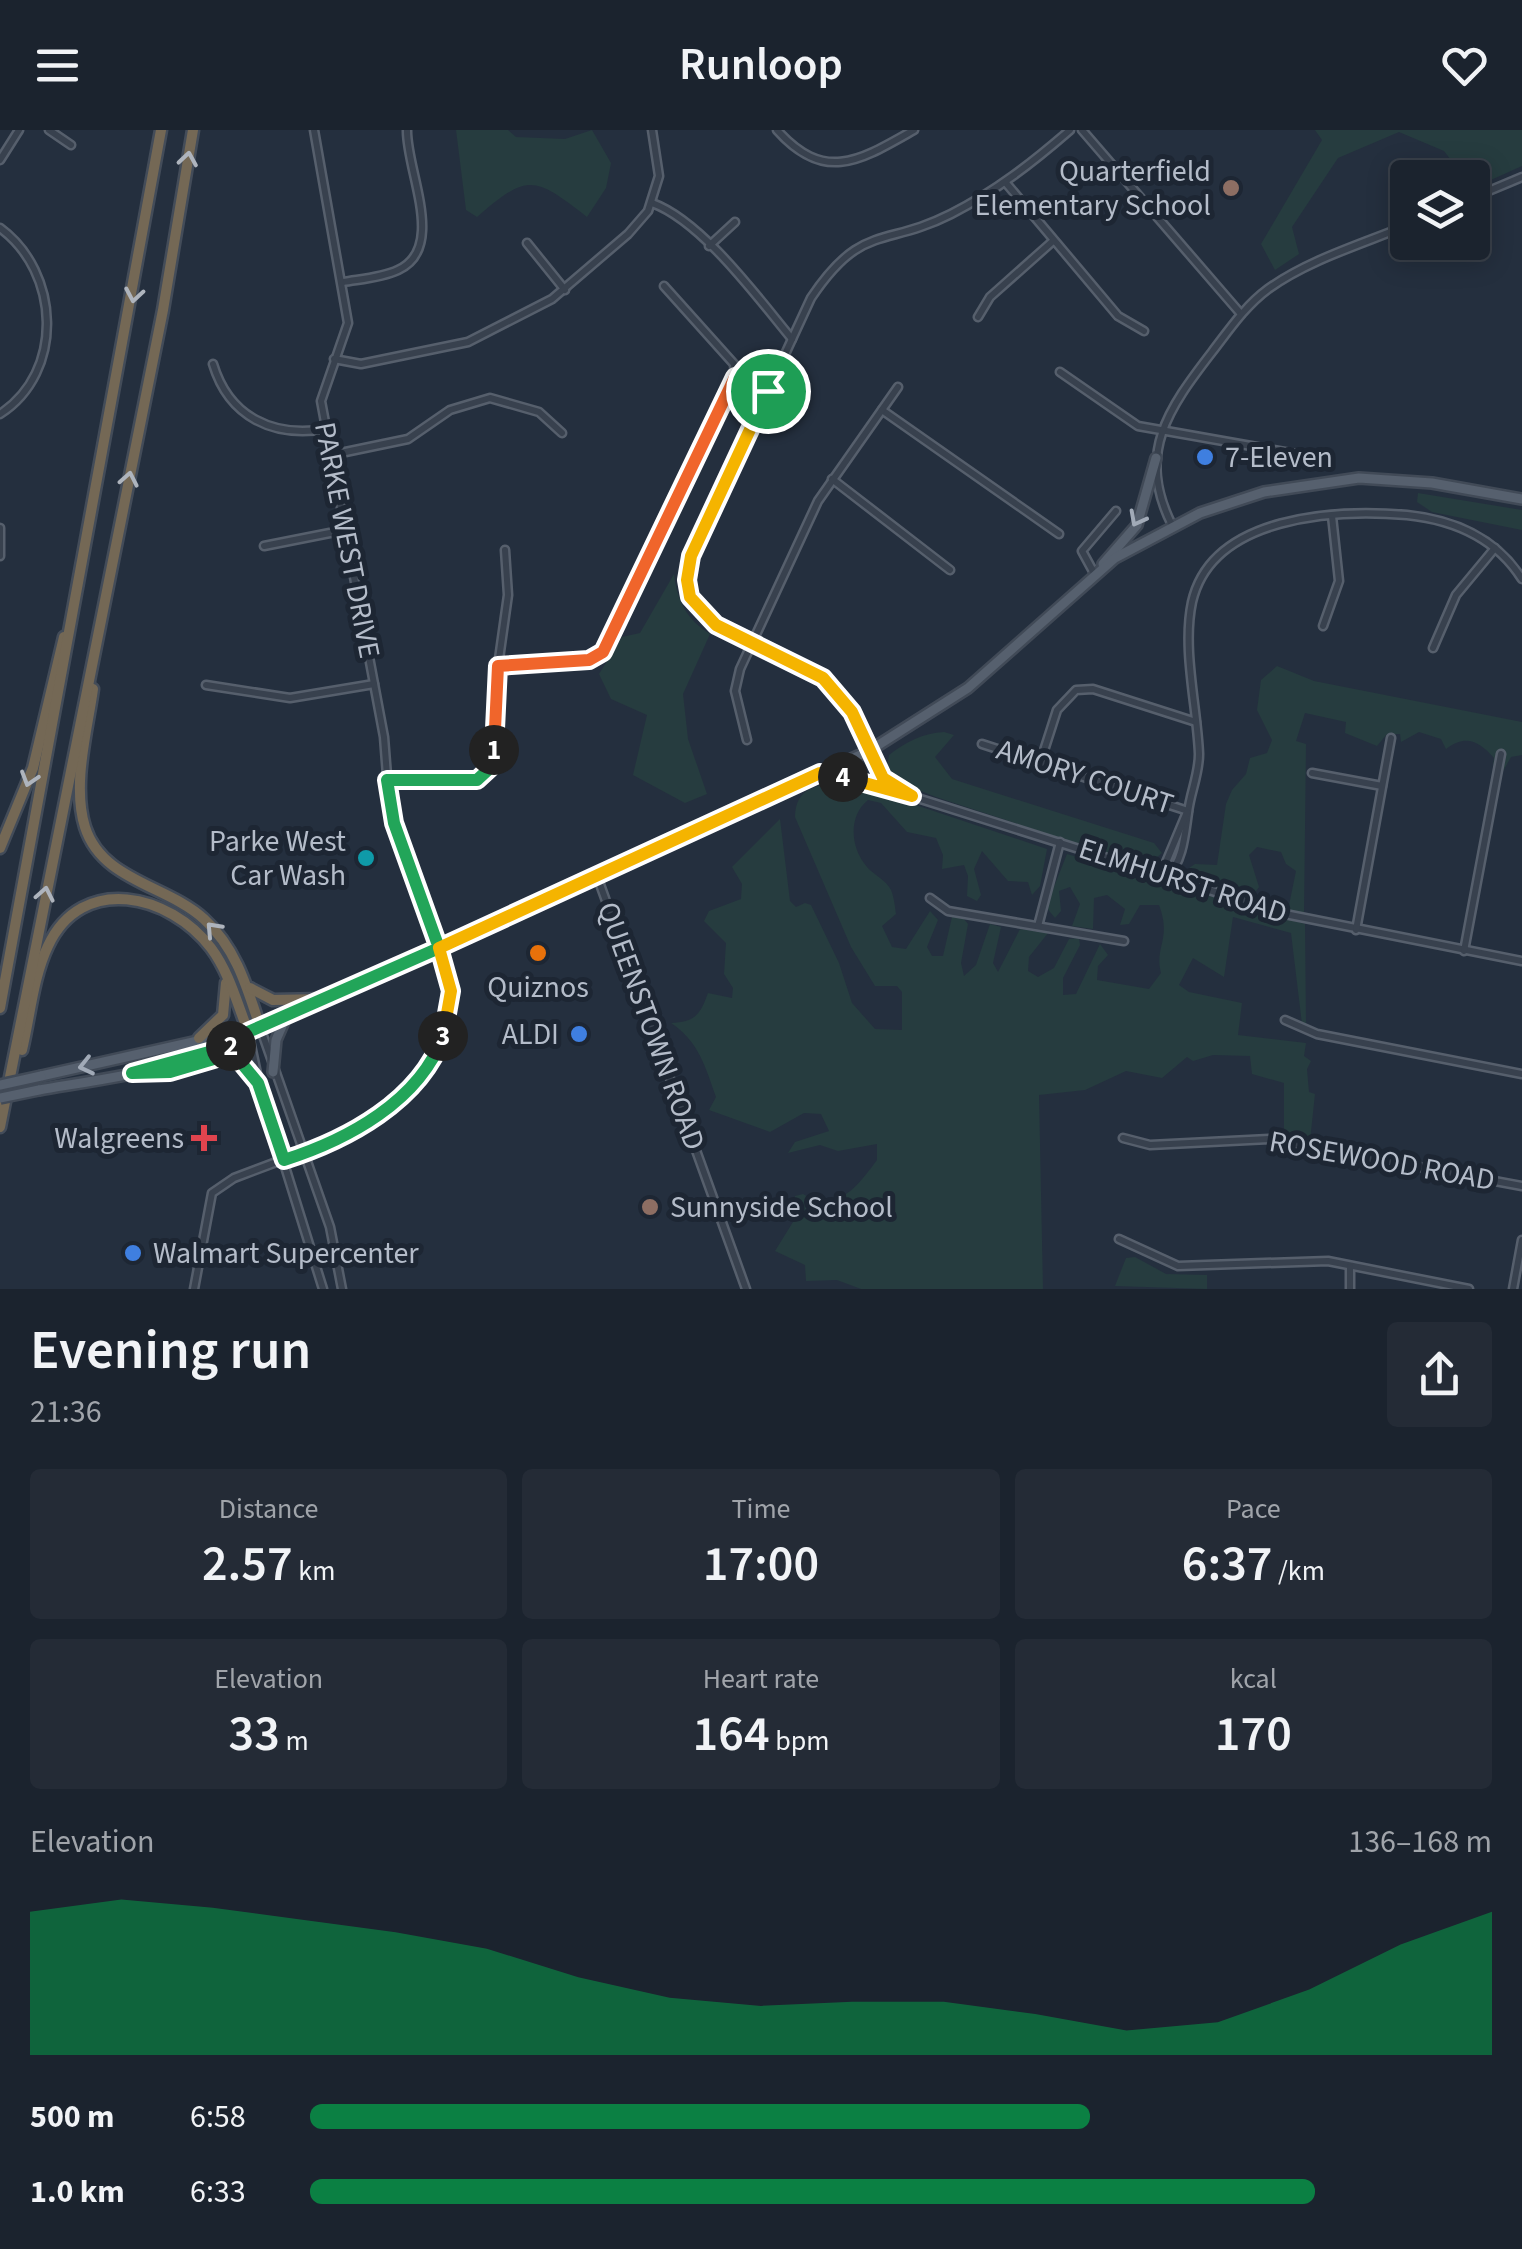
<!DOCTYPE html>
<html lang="en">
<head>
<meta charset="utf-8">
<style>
  body { margin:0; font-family:"Source Sans 3",sans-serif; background:#242b36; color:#f1f3f6; height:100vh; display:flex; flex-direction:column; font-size:38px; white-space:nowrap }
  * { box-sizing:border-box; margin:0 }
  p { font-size:32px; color:#a0a4aa }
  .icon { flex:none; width:55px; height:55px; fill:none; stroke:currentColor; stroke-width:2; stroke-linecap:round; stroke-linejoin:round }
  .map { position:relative; height:1159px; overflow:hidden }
  .sheet { display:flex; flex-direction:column; background:#1b232e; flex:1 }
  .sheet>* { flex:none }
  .tools { position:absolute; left:1390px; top:30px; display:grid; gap:20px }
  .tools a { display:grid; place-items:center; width:100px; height:100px; border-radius:10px; background:#1b232e; box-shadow:0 5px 25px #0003,0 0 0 2px #39404a; font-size:50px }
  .pin { position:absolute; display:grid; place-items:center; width:85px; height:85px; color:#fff; margin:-42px; border:5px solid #fff; border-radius:50%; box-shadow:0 2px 10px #0007 }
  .km { position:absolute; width:50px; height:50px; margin:-25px; border-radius:50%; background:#222; color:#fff; font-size:28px; line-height:50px; text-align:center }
  .round { display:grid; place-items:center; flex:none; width:105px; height:105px; border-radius:10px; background:#242b36 }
  .summary { display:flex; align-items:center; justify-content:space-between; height:170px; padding:0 30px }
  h1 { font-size:55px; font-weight:600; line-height:75px }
  .stats { display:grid; grid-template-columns:repeat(3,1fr); gap:15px; height:170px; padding:10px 30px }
  .stats div { display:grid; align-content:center; border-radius:10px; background:#242b36; text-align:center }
  .stats b { font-size:50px; font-weight:600 }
  .stats small { font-size:28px; font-weight:400 }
  .stats p { font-size:28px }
  .chart { height:280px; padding:20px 30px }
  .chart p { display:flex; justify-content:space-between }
  .chart svg { width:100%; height:180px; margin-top:10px; fill:#0b8043; opacity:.7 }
  ul { padding:0 30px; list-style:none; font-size:32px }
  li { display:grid; grid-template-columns:160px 120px 1fr; align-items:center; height:75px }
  li i { height:25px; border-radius:12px; background:#0b8043 }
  header { display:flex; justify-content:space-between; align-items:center; height:130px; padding:0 30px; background:#1b232e; font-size:45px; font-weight:600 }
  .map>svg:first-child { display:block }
</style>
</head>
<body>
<header><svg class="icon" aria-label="menu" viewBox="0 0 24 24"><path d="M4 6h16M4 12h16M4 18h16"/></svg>Runloop<svg class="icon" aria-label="heart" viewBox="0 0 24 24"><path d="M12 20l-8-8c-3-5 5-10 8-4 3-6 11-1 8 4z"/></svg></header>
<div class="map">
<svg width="1522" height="1159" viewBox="0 0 1522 1159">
  <rect width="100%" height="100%" fill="#242f3e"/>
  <g fill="#263c3f">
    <path d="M456 0H508L516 7 565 9 592 0 611 33 606 58 587 87C534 46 528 43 477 87L466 80Z"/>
    <polygon points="1315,0 1522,0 1522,36 1473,58 1472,48 1464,47 1444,21 1399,2 1338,28 1292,97 1299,124 1275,140 1261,114 1322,10"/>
    <polygon points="1418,363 1522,380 1522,400 1432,382 1417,372"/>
    <path d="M674 444C677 471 687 490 710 504L683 564 688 609 707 664 685 673 633 645 647 585 611 569 599 544 622 507 640 503Z"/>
    <path d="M1277 536 1314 551 1522 592V625L1511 627 1502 643 1493 637 1494 628C1479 611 1466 604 1446 619L1441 609 1419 602 1401 612 1400 604H1387L1377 616 1345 603 1346 592 1305 583 1296 611 1306 614 1304 785 1288 780 1296 741 1286 734 1281 722 1257 717 1249 725 1259 757 1251 768 1188 748 1189 738 1195 734 1217 735 1226 674 1232 660 1246 644 1250 628 1267 623 1272 610 1257 580 1261 550Z"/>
    <path d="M944 602 954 605 935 627 952 649 1154 713 1162 723 1149 734H1139L936 667 903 654 887 636 889 625C906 612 923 603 944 602Z"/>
    <path d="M844 651 1047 719 1040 756 1032 765 1028 752 1008 751 982 721 974 739 981 765 977 771 967 766 968 746 964 735 942 739 943 725 936 708 907 702 881 673 868 670C848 686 850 718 867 737 874 745 886 750 891 760 894 767 895 777 896 784L882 796 892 817 906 819 930 781 938 790 927 817 932 826H943L952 787 963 788 968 794 961 833 964 846 976 835 990 794 1001 797 993 833 998 842 1020 799 1048 803 1029 827 1028 841 1038 847 1054 838 1069 809 1079 808 1080 815 1063 848V865L1076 864 1100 814 1108 825 1098 836 1097 850 1149 859 1161 843C1154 817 1172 809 1159 775H1140L1129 794 1120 795 1125 779 1107 765 1094 768 1093 799 1072 796 1080 774 1070 757 1059 761 1061 781 1055 788 1046 777 1067 724 1305 794 1306 893 1302 894 1291 803 1233 787 1224 847 1193 828 1179 855 1189 862 1242 873 1238 905 1306 913 1304 926 1311 931 1307 939 1309 962 1315 964 1310 1011 1284 1004V953L1252 944 1250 926 1213 925 1193 931 1187 927 1162 948 1126 941 1085 960 1039 965 1043 1159H861L837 1150 806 1151 805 1135 775 1121 793 1092 795 1066 803 1064C837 1084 857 1057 877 1030V1014L838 1021 820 1015 788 1023 795 1012 829 1001 821 984 804 983 770 1002 709 980 716 967C705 936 699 912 671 893 695 892 700 885 708 863L732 868 733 858 724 844 726 813 704 791 709 781 741 769 742 754 732 737 780 689 790 771 796 777 805 773 811 775 839 833 852 873 875 899 902 900V862L897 856H875L851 817 795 687C796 656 817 656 844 651Z"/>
    <polygon points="1135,1127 1166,1144 1207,1145 1207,1159 1115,1156 1126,1128"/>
  </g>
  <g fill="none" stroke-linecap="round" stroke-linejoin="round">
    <g stroke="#565f6c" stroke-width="11">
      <g id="minor">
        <polyline points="49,0 71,15"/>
        <path d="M777 0C825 54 861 30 914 0"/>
        <polyline points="1082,0 1241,184"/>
        <polyline points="0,30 19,0"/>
        <polyline points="1006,53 1118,186 1144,201"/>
        <polyline points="1472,68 1522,47"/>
        <path d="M652 73C702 91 758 168 792 209"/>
        <path d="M0 98C60 142 65 242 0 284"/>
        <polyline points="527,113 565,160"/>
        <polyline points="709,116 735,92"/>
        <path d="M343 152C360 149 381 148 398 140 447 118 406 40 407 0"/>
        <polyline points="664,156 734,234 735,247 768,261"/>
        <polyline points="978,187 990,167 1053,111"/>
        <polyline points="334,229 361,234 468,212 552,169 628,104 648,81 659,46 652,0"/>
        <path d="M213 234C229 287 273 308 326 299"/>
        <polyline points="1060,242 1138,296 1319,328"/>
        <polyline points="882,280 1059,404"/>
        <polyline points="331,325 408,309 450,280 490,268 539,282 562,303"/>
        <polyline points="832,349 950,440"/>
        <path d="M1172 395C1136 324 1168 279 1212 222 1229 200 1245 176 1268 159 1308 130 1362 114 1408 95"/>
        <polyline points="0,398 0,426"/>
        <polyline points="264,416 345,400"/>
        <polyline points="1094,443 1082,421 1116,381"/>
        <polyline points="1323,496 1339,451 1332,386"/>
        <polyline points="1433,518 1456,465 1495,418"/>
        <polyline points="498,536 508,465 505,420"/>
        <polyline points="206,555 290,568 374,554"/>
        <polyline points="747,610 735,561 740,539 818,371 898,257"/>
        <polyline points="982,614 1188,681"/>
        <polyline points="1040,633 1057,580 1076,560 1093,559 1196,592"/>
        <polyline points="1312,643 1382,656"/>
        <polyline points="387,649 477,650 493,629 498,536 589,530 603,522 735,247"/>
        <path d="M895 659C864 636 861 589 835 561 794 513 677 512 688 434L811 168C862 92 884 118 951 84 996 61 1032 33 1070 0"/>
        <polyline points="911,666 1285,784 1522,831"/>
        <polyline points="597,746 746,1159"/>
        <path d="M1167 746C1183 733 1185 703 1188 683 1190 663 1199 645 1199 624 1197 576 1182 519 1192 472 1212 385 1336 379 1407 385 1455 390 1496 408 1522 449"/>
        <polyline points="1167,746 1164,737 1187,682"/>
        <polyline points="930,768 948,781 1124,811"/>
        <polyline points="1038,796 1060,712"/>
        <polyline points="1356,800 1391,608"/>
        <polyline points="1464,821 1501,624"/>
        <polyline points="1285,890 1317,904 1522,944"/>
        <polyline points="260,897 330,1097 342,1159"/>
        <polyline points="248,901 259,953 323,1159"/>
        <polyline points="1123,1008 1150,1015 1269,1009 1522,1056"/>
        <polyline points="1119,1109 1178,1136 1328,1131 1469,1159"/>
        <polyline points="1350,1137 1350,1159"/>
        <polyline points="194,1159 212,1063 234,1048 327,1013 395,972 417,952 441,912 451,861 447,838 389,671 384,607 321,271 348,193 314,0"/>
        <polyline points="1513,1159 1522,1110"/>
      </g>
    </g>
    <g stroke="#414a57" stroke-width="14">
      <g id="major">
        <polyline points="1103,434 1137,395 1156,328"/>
        <polyline points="822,644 912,666"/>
        <polyline points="273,942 276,910 286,887"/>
        <path d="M150 943C198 942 223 904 259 953"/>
        <polyline points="41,946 260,897 869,621 968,558 1115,428 1200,383 1264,362 1359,348 1432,353 1522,369"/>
        <path d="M39 960C88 951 216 936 248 901"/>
      </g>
    </g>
    <g stroke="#434c59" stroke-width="15">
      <g id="highway">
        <path d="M93 559C87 602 72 655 85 697 102 751 167 755 204 789 236 818 247 857 260 897"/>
        <polyline points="0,718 33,638 64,507"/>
        <polyline points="250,858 273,870 325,869"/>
        <polyline points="0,878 161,0"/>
        <polyline points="199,908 223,885 226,853"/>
        <path d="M22 920C30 887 33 847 48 816 82 743 170 764 211 818 229 842 237 873 248 901"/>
        <polyline points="0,997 163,180 193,0"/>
      </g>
    </g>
    <use href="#minor" stroke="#38414e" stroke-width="6"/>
    <use href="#major" stroke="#56606e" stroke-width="9"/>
    <use href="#highway" stroke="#746855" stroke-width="10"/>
    <g stroke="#414a57" stroke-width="14" stroke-linecap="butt">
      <g id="major-bridge">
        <polyline points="0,955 41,946"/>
        <polyline points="0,968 39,960"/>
      </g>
    </g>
    <use href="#major-bridge" stroke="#56606e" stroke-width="9"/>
  </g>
  <defs><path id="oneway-chevron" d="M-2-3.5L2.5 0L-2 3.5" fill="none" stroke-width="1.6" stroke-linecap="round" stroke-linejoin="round" transform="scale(2.5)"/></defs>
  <g stroke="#aeb4bd">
    <use href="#oneway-chevron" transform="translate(188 29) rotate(-81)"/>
    <use href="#oneway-chevron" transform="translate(134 165) rotate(100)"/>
    <use href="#oneway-chevron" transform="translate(129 349) rotate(-79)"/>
    <use href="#oneway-chevron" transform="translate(29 649) rotate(107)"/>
    <use href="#oneway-chevron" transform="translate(45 764) rotate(-79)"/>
    <use href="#oneway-chevron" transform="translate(213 799) rotate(-133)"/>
  </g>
  <g stroke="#a1aab7">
    <use href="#oneway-chevron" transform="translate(1137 389) rotate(118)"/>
    <use href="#oneway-chevron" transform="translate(86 936) rotate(167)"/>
  </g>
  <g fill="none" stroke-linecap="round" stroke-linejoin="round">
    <g stroke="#fff" stroke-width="20">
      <polyline id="split-1" points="494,620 498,536 589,530 603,522 735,247 768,261"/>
    </g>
    <g stroke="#fff" stroke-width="20">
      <polyline id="split-2" points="231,916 248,902 439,818 394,693 387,650 477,650 490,638 494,620"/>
    </g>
    <g stroke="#fff" stroke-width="20">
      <path id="split-3" d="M231 916 132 943 170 942 224 926 239 930 258 953 284 1030C347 1010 420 971 443 906"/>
    </g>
    <g stroke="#fff" stroke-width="20">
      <polyline id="split-4" points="443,906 451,861 439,818 820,643 843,647"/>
    </g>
    <g stroke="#fff" stroke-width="20">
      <polyline id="split-5" points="768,261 691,426 687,450 690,467 716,495 823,548 852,582 883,648 912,666 843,647"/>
    </g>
    <use href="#split-1" stroke="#f0652b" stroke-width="12"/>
    <use href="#split-2" stroke="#22a559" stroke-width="12"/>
    <use href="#split-3" stroke="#22a559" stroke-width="12"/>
    <use href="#split-4" stroke="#f5b400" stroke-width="12"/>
    <use href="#split-5" stroke="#f5b400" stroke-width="12"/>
  </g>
  <g fill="#8d6e63" stroke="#1d2633" stroke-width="4">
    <circle cx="1231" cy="58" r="10"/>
    <circle cx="650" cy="1077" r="10"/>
  </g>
  <g fill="#3f7fe0" stroke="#1d2633" stroke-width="4">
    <circle cx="1205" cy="327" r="10"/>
    <circle cx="579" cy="904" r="10"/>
    <circle cx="133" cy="1123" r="10"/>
  </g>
  <circle fill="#0f9aa8" stroke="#1d2633" stroke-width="4" cx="366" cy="728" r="10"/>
  <circle fill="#e8710a" stroke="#1d2633" stroke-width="4" cx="538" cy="823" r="10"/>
  <path fill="#e0444e" stroke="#1d2633" stroke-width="4" d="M199 993h10v10h10v10h-10v10h-10v-10h-10v-10h10z"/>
  <g text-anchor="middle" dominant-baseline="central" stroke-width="10" stroke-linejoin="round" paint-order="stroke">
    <g font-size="30" fill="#b4bcc9" stroke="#1d2633" text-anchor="end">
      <text x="1211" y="41">Quarterfield<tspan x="1211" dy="34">Elementary School</tspan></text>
      <text x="1225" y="327" text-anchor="start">7-Eleven</text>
      <text x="346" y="711">Parke West<tspan x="346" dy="34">Car Wash</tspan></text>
      <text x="538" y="857" text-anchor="middle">Quiznos</text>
      <text x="559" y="904">ALDI</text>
      <text x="184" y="1008">Walgreens</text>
      <text x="670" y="1077" text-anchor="start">Sunnyside School</text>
      <text x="153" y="1123" text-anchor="start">Walmart Supercenter</text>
    </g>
    <g font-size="30" fill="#b4bcc9" stroke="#1d2633">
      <text transform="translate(347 410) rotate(79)">PARKE WEST DRIVE</text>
      <text transform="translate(1085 647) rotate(18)">AMORY COURT</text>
      <text transform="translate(1183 751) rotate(18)">ELMHURST ROAD</text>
      <text transform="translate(651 896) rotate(70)">QUEENSTOWN ROAD</text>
      <text transform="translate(1382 1031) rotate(10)">ROSEWOOD ROAD</text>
    </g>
  </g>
</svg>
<div class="tools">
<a><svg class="icon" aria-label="layers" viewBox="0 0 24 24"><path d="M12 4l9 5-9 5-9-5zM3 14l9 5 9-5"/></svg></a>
</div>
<div class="pin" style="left:768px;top:261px;background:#1e9e55"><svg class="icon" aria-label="arrive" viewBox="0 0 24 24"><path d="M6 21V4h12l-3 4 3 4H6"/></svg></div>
<b class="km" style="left:494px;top:620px">1</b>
<b class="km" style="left:231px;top:916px">2</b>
<b class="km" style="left:443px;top:906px">3</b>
<b class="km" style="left:843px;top:647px">4</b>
</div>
<section class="sheet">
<div class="summary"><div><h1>Evening run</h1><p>21:36</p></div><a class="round"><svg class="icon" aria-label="share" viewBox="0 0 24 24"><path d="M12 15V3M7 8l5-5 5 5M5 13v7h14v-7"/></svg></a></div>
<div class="stats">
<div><p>Distance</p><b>2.57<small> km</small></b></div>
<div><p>Time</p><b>17:00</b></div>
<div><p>Pace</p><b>6:37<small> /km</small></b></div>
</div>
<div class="stats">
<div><p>Elevation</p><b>33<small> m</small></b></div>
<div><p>Heart rate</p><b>164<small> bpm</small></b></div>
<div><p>kcal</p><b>170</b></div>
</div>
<div class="chart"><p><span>Elevation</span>136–168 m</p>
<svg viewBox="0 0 160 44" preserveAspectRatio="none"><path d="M0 44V9L10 6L20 8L30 11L40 14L50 18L60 25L70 30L80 32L90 31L100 31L110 34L120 38L130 36L140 28L150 17L160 9V44z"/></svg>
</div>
<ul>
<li><b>500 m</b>6:58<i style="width:66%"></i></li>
<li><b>1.0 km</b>6:33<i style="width:85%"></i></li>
</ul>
</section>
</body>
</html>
